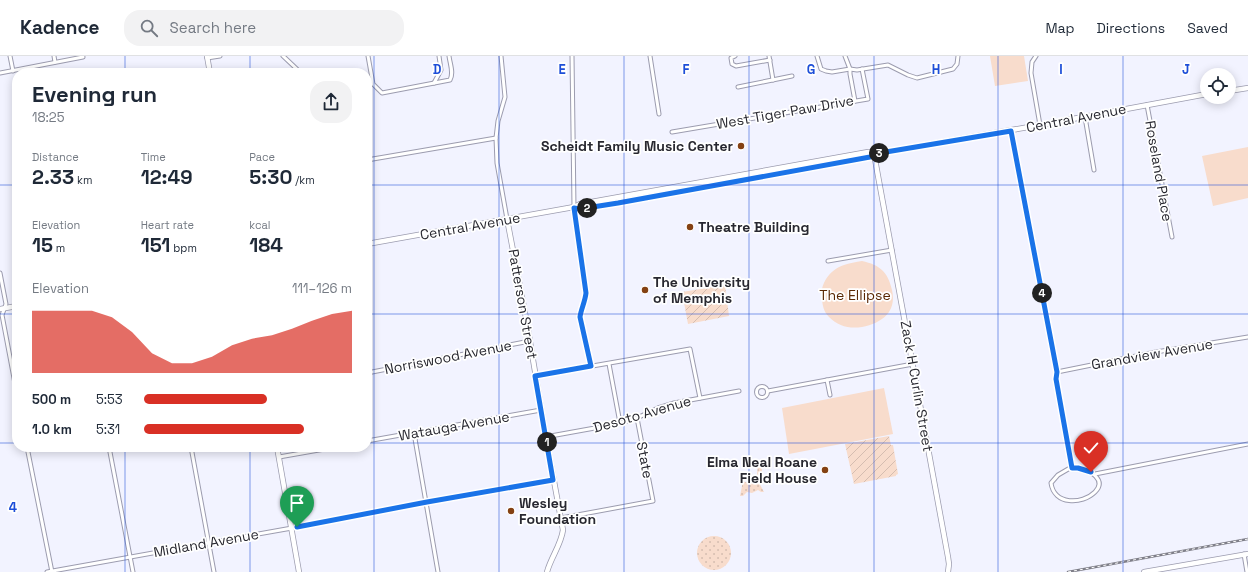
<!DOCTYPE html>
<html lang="en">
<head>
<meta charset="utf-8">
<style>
  body { margin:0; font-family:"Space Grotesk",sans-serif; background:#f2f2f3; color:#1f2937; height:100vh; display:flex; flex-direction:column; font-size:15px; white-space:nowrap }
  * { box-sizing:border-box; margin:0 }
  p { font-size:13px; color:#747a83 }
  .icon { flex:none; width:22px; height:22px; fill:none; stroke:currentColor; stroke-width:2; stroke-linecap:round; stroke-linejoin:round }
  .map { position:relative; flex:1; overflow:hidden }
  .panel { position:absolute; left:12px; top:12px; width:360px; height:384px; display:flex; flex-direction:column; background:#fff; border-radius:16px; box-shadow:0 2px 10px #0003 }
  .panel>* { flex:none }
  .tools { position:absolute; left:1200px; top:12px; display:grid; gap:8px }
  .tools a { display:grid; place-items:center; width:36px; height:36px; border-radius:50%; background:#fff; box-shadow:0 2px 10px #0003; font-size:20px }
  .pin { position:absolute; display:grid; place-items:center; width:34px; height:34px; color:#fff; margin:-41px -17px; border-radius:50% 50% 50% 0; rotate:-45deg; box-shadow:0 0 4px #0007 }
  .pin .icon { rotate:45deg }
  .km { position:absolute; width:20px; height:20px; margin:-10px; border-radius:50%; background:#222; color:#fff; font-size:11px; line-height:20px; text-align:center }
  .round { display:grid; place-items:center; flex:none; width:42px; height:42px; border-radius:16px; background:#f2f2f3 }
  .overview { display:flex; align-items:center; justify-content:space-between; height:68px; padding:0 20px }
  h1 { font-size:22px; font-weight:800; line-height:30px }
  .metrics { display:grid; grid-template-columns:repeat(3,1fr); gap:6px; height:68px; padding:4px 20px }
  .metrics div { display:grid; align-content:center }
  .metrics b { font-size:20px; font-weight:800 }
  .metrics small { font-size:11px; font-weight:400 }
  .metrics p { font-size:11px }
  .chart { height:112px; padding:8px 20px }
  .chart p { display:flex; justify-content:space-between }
  .chart svg { width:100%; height:72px; margin-top:4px; fill:#d93025; opacity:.7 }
  ul { padding:0 20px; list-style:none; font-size:13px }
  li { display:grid; grid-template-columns:64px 48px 1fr; align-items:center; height:30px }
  li i { height:10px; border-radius:5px; background:#d93025 }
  header { display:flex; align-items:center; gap:24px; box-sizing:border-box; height:56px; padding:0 20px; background:#fff; border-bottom:1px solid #e0e1e3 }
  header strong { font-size:19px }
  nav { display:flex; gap:22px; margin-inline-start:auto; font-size:14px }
  .search { width:280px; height:36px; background:#f2f2f3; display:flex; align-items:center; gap:10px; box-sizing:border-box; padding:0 14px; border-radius:16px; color:#747a83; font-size:15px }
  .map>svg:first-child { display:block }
</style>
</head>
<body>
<header>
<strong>Kadence</strong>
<div class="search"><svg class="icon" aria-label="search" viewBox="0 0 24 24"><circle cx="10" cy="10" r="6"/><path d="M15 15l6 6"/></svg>Search here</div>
<nav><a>Map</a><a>Directions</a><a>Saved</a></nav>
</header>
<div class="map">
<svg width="1248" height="516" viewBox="0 0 1248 516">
  <defs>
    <pattern id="grass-dots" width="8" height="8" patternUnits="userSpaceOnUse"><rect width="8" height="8" fill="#f8dccc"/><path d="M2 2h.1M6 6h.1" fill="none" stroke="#d5bdb0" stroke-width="1.8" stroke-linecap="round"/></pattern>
    <pattern id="garden-furrows" width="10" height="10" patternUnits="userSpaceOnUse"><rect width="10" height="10" fill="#f8dccc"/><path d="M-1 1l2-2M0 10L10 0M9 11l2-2" fill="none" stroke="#d5bdb0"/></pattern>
  </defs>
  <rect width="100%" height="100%" fill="#f2f3ff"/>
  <g fill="url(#grass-dots)">
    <polygon points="758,407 761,408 764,428 757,418"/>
    <polygon points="757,423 764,436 761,436 758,434 752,437 747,436 743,440 740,440 743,425 750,428"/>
    <circle cx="714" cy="497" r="17"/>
  </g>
  <g fill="#f8dccc">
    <polygon points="990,0 1024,0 1028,25 995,30"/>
    <polygon points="1248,91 1248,142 1213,150 1202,100"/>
    <path d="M862 205C880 209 888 216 892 234 897 256 882 267 862 271 849 273 838 270 829 261 824 256 823 251 822 244 819 229 829 214 844 209 849 207 856 206 862 205Z"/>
    <polygon points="884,332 893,378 789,398 782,352"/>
  </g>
  <g fill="url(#garden-furrows)">
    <polygon points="725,229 729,260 688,268 682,236"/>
    <polygon points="889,380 891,389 893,389 898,418 896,419 896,420 854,428 845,388"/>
  </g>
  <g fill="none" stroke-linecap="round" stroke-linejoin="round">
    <g stroke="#9c9caf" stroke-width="5">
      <g id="street">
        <polyline points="10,0 13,15"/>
        <polyline points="54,0 55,6"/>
        <polyline points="283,0 301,17"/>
        <path d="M368 0 373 28 382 37 450 24C454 17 450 8 449 0"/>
        <polyline points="501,0 505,41 498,65 496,82 497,107 507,163"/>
        <path d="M572 0 574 151 586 237C585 246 581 253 580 261L591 311"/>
        <polyline points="650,0 659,58"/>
        <polyline points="735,0 731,2 732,8 736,10 770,4"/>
        <polyline points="769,0 773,24"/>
        <polyline points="817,0 821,13 826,15 832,16 850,13 857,14 888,9 908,19 917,22 953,13 957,8 958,0"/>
        <polyline points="845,0 850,13 850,18 855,45"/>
        <polyline points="1036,0 1032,6 1031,17 1040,69"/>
        <polyline points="207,2 220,0"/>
        <polyline points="0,17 83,1"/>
        <polyline points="434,27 441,14 439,0"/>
        <polyline points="738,31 792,20"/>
        <polyline points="1147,49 1172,181"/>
        <polyline points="1085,61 1094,114"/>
        <polyline points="1011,75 1057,316 1056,323 1073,412"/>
        <polyline points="672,76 868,43 862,13"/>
        <polyline points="367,104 496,82"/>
        <polyline points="828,205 892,194"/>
        <polyline points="0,217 6,248 2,259 17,338"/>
        <polyline points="609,308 620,367"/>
        <polyline points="1057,316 1156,296 1248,281"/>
        <polyline points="367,317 530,285"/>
        <polyline points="535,320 690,293 700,342"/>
        <polyline points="827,324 830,339"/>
        <circle cx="762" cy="336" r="5.5"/>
        <polyline points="768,335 913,308"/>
        <polyline points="414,377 438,516"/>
        <polyline points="545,381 617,368 637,362 658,352 674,347 739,335"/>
        <polyline points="367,385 541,354"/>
        <polyline points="27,391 52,516"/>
        <polyline points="109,391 133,516"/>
        <polyline points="191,391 214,516"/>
        <polyline points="279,401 336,391"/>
        <path d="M1070 412C1072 412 1076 412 1079 412 1090 414 1107 424 1095 436 1082 449 1054 449 1051 427L1058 419Z"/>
        <polyline points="1095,418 1248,388"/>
        <polyline points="561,462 653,445 637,362"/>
        <polyline points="1244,498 1247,516"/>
        <polyline points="47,516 292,472 427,446 553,424"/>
      </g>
    </g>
    <g stroke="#9c9caf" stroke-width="6">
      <g id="secondary">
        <polyline points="207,0 210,17"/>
        <polyline points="1229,35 1248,32"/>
        <polyline points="874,98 948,501 949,508 948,516"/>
        <polyline points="574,151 580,153 618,147 870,101 874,98 1040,69 1207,38"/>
        <path d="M507 163 526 262 547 387 563 474C561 489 551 501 547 516"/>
        <polyline points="367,188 574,151 580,148 868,96 874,98"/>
        <polyline points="0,253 17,250"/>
        <polyline points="277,391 299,516"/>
        <polyline points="1144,516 1248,498"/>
      </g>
    </g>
    <use href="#street" stroke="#fff" stroke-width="3"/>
    <use href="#secondary" stroke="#fff" stroke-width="4.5"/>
    <g stroke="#7e7e88" stroke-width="2.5">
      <polyline id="rail" points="1068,516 1248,483"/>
    </g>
    <use href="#rail" stroke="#fff" stroke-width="1" stroke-dasharray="3" stroke-linecap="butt"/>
  </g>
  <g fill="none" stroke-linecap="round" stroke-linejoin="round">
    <g stroke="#fff" stroke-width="8">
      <path id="route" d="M297 471 427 446 553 424 535 320 591 310 580 261C581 253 585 246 586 237L574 152 580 153 618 147 870 101 874 98 1011 75 1057 316 1056 323 1072 412H1078L1091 416"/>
    </g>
    <use href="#route" stroke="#1a73e8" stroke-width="5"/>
  </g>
  <path fill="none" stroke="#1d4ed8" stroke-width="1" stroke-opacity="0.55" d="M125 0V17M250 0V17M374 0V516M499 0V516M624 0V516M749 0V516M874 0V516M998 0V516M1123 0V516M0 129H17M367 129H1248M0 258H17M367 258H1248M0 387H17M367 387H1248M125 391V516M250 391V516"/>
  <g fill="#844113" stroke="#fff" stroke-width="1.5">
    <circle cx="741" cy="90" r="4"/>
    <circle cx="690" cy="171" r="4"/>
    <circle cx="645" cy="234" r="4"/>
    <circle cx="825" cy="414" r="4"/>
    <circle cx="511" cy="455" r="4"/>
  </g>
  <g text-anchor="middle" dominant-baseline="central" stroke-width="3.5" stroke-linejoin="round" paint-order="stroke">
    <g font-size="14" fill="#282830" stroke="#fff">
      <text transform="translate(785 56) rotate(-10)">West Tiger Paw Drive</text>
      <text transform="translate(1076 62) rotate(-11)">Central Avenue</text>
      <text transform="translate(1159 115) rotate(80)">Roseland Place</text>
      <text transform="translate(470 170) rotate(-10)">Central Avenue</text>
      <text transform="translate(523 248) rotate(80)">Patterson Street</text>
      <text transform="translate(1152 298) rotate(-10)">Grandview Avenue</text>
      <text transform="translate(448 301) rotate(-11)">Norriswood Avenue</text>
      <text transform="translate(917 330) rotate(80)">Zack H Curlin Street</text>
      <text transform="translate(642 358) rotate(-16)">Desoto Avenue</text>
      <text transform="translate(454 370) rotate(-10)">Watauga Avenue</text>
      <text transform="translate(645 404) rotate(79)">State</text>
      <text transform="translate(206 487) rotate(-10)">Midland Avenue</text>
    </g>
    <g font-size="14" font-weight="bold" fill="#282830" stroke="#fff" text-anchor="start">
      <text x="733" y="90" text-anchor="end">Scheidt Family Music Center</text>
      <text x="698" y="171">Theatre Building</text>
      <text x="653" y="226">The University<tspan x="653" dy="16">of Memphis</tspan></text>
      <text x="817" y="406" text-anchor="end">Elma Neal Roane<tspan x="817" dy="16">Field House</tspan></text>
      <text x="519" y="447">Wesley<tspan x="519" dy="16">Foundation</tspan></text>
    </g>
    <g font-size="14" fill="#5a2804" stroke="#fff">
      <text x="855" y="239">The Ellipse</text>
    </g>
  </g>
  <g font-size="13" text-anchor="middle" font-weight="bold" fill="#1d4ed8" stroke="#fff" stroke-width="3.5" stroke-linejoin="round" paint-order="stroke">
    <text x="437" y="18">D</text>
    <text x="562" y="18">E</text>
    <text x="686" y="18">F</text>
    <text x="811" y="18">G</text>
    <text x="936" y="18">H</text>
    <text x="1061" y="18">I</text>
    <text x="1186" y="18">J</text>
    <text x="13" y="456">4</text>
  </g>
</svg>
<div class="tools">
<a><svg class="icon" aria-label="locate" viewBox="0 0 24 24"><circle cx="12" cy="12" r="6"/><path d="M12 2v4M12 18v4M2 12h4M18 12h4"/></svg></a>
</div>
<div class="pin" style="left:297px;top:471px;background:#1e9e55"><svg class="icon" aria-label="arrive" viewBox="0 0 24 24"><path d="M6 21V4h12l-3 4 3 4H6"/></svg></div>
<div class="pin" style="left:1091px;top:416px;background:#d93025"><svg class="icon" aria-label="check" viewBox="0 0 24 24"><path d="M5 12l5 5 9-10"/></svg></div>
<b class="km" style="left:547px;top:386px">1</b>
<b class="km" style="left:587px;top:152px">2</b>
<b class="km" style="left:879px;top:97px">3</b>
<b class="km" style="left:1042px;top:237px">4</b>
<section class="panel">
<div class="overview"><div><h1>Evening run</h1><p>18:25</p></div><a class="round"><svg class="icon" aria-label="share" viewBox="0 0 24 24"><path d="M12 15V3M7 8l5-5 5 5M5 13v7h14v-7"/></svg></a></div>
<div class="metrics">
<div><p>Distance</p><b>2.33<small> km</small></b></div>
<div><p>Time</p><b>12:49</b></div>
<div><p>Pace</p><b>5:30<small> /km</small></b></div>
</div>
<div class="metrics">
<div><p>Elevation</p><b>15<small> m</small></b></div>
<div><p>Heart rate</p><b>151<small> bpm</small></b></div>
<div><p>kcal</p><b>184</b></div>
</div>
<div class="chart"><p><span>Elevation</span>111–126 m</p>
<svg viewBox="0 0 160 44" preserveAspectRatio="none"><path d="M0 44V6L10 6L20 6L30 6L40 10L50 19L60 32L70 38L80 38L90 34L100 27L110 23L120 21L130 17L140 12L150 8L160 6V44z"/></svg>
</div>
<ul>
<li><b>500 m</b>5:53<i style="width:59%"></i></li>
<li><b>1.0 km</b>5:31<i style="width:77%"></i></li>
</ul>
</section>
</div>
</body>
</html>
